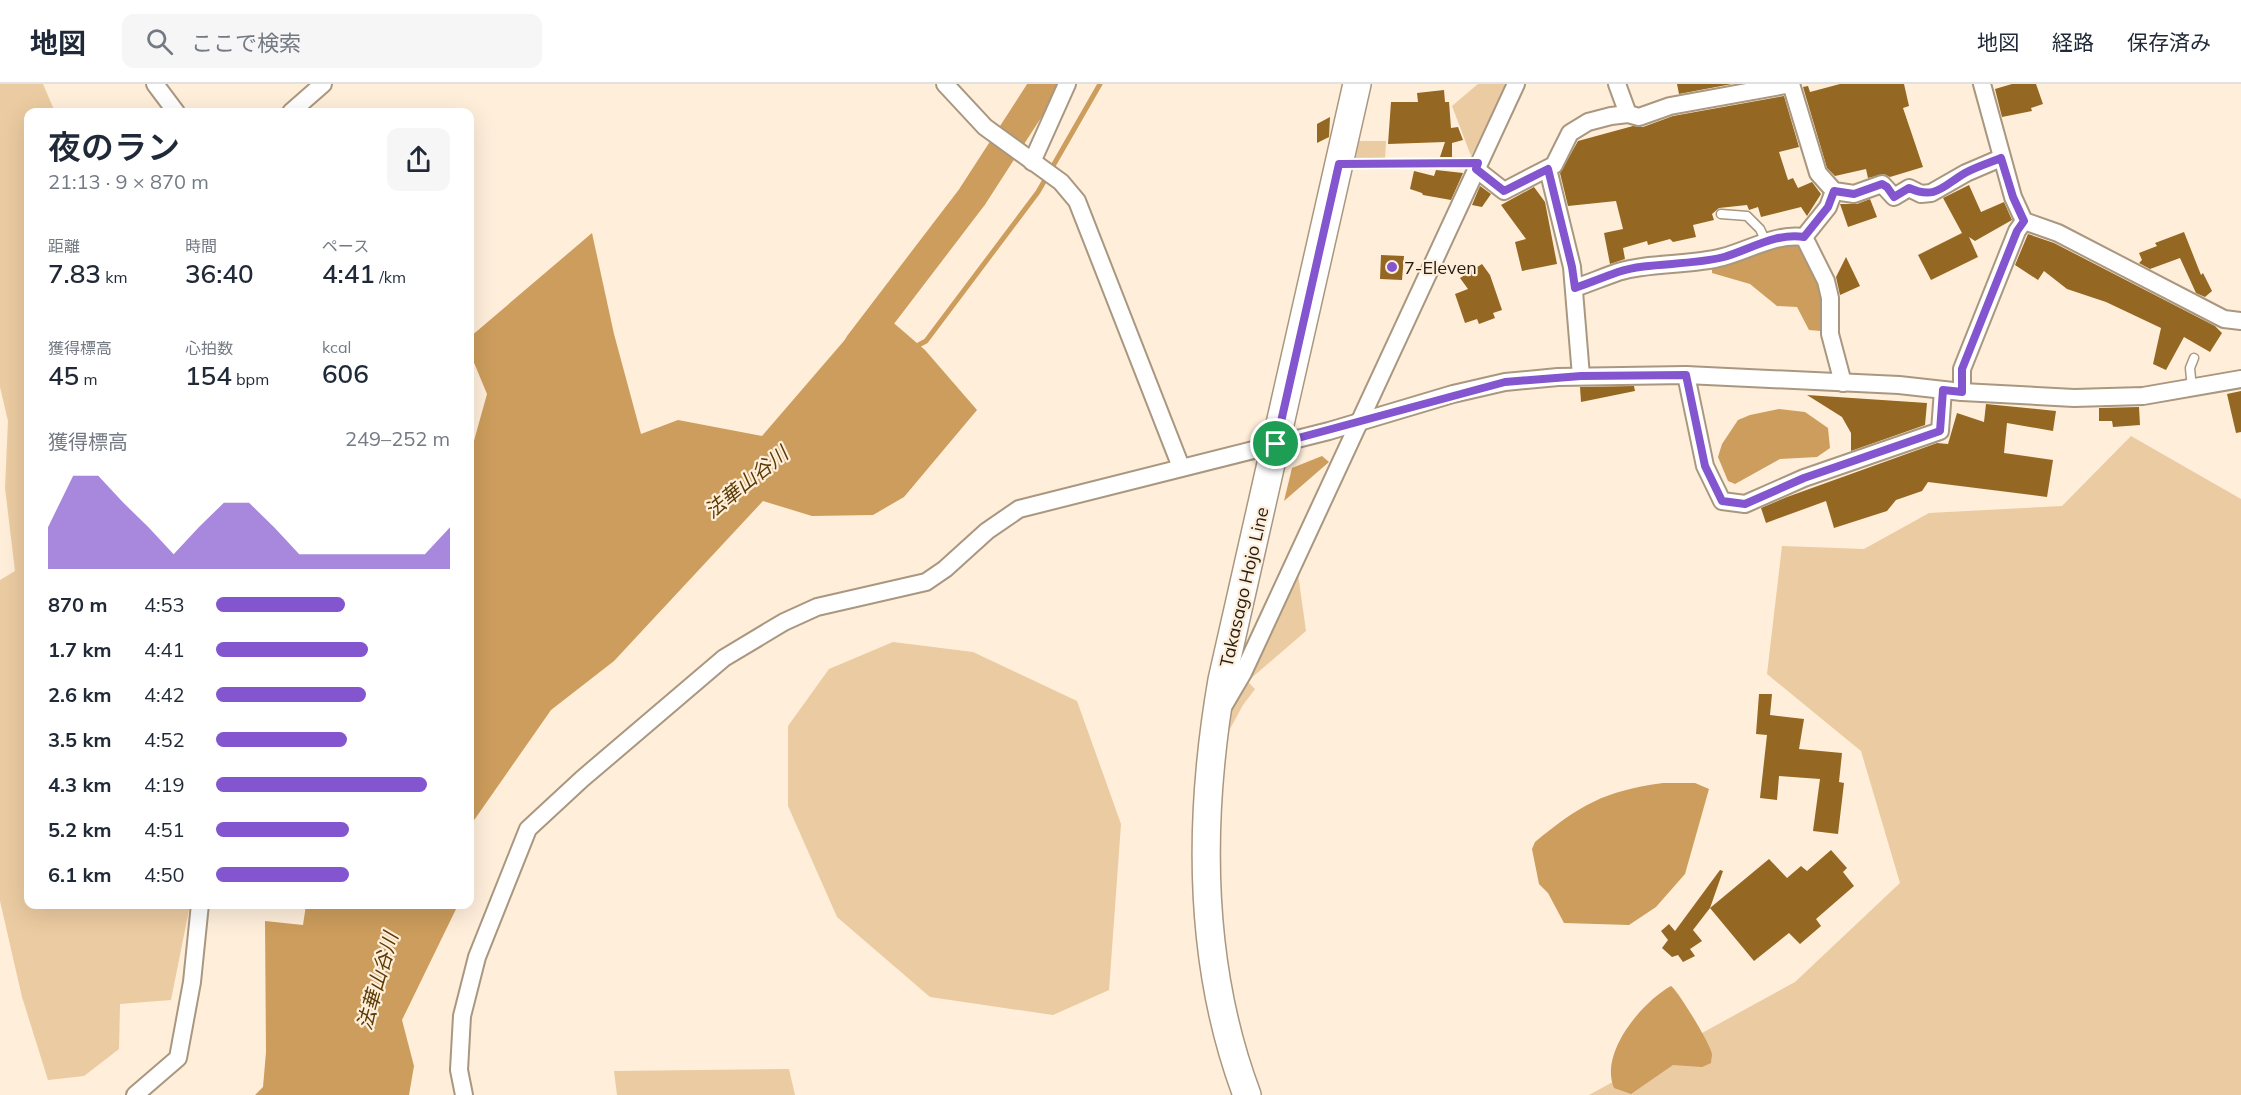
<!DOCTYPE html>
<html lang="ja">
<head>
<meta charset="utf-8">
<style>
  body { margin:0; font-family:Mulish,"Noto Sans JP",sans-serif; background:#f6f6f7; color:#1f2937; height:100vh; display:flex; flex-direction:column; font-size:22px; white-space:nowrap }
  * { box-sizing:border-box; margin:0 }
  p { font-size:20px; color:#747a83 }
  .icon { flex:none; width:33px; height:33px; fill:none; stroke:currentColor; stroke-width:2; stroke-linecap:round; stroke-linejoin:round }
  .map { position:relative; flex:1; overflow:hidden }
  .panel { position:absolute; left:24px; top:24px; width:450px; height:801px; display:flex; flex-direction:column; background:#fff; border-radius:12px; box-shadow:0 6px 24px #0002 }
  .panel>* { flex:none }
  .pin { position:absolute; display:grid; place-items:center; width:51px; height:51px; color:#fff; margin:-26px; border:3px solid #fff; border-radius:50%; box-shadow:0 2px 6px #0007 }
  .round { display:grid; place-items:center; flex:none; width:63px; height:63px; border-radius:12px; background:#f6f6f7 }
  .overview { display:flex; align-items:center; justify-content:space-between; height:102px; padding:0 24px }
  h1 { font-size:33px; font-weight:600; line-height:45px }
  .figures { display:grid; grid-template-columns:repeat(3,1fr); gap:9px; height:102px; padding:6px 24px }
  .figures div { display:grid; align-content:center }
  .figures b { font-size:26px; font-weight:600 }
  .figures small { font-size:16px; font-weight:400 }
  .figures p { font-size:16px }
  .chart { height:168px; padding:12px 24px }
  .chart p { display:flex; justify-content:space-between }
  .chart svg { width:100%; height:108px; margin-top:6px; fill:#8356cf; opacity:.7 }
  ul { padding:0 24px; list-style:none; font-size:20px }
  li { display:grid; grid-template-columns:96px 72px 1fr; align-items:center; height:45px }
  li i { height:15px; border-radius:8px; background:#8356cf }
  header { display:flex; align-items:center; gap:36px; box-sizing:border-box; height:84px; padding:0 30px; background:#fff; border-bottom:2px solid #e0e1e3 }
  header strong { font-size:28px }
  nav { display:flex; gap:33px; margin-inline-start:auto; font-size:21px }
  .search { width:420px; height:54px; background:#f6f6f7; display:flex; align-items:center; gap:15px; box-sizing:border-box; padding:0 21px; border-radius:12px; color:#747a83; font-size:22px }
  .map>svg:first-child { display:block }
</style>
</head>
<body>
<header>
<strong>地図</strong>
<div class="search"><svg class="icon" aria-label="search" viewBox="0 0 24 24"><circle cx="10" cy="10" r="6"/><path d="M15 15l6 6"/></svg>ここで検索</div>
<nav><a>地図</a><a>経路</a><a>保存済み</a></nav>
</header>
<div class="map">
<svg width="2241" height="1011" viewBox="0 0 2241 1011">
  <rect width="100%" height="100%" fill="#feeeda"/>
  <g fill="#ebcba1">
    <polygon points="0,0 43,0 55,28 28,28 28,820 190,821 171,916 120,920 119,965 84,992 48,996 22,913 0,817 0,496 15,487 5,404 8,337 0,303"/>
    <polygon points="1478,0 1508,0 1471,72 1452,22"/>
    <polygon points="1359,57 1386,57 1385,76 1355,77"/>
    <polygon points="2131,352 2241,415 2241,1011 1589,1011 1795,898 1900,799 1861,667 1767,590 1782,462 1864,465 1929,429 2062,422"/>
    <polygon points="1298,490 1306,547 1249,596"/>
    <polygon points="893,558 973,568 1077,617 1121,740 1109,906 1053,931 930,913 837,833 788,722 788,642 829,585"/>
    <polygon points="1247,597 1255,605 1243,621 1219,665 1225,636"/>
    <polygon points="789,985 795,1011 617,1011 614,987"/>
  </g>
  <g fill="#cc9d5c">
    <polygon points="592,149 614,250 641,350 678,336 762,352 874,222 925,266 977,326 904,413 873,431 812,432 763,417 614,577 551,626 470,742 470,371 487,310 470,269 470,253"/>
    <polygon points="1793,158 1801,162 1823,207 1821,247 1809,246 1797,223 1777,222 1750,200 1712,189 1712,182"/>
    <polygon points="1779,325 1805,328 1828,344 1830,364 1817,373 1780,375 1735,400 1728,397 1718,373 1722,360 1738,336 1750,331"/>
    <polygon points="1322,372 1329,378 1284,417 1292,384"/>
    <path d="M1663 699H1695L1709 705 1685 790 1656 823 1629 841 1564 839 1548 809 1539 800 1532 765 1535 758C1580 721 1604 707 1663 699Z"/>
    <polygon points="306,821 458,821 402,936 414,982 409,1011 255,1011 263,1003 266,968 265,837 303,841"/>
    <path d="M1671 902C1677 905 1711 961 1712 970 1712 973 1711 976 1711 979L1702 983 1673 981 1631 1010 1614 1004C1599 969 1642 918 1671 902Z"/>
  </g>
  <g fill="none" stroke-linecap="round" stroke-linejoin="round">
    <polyline stroke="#cc9d5c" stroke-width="5" points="913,264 926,257 1038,108 1100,0"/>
    <polyline stroke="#cc9d5c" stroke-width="30" points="859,261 972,113 1045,0"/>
  </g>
  <g fill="#946723">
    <polygon points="1677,0 1732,0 1679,10"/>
    <polygon points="1840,0 1904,0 1909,22 1903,24 1923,83 1890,93 1884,90 1868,94 1866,85 1835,92 1827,84 1803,3 1808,2 1810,8"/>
    <polygon points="2012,0 2036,0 2043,20 2031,24 2032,27 2002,33 1995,5"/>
    <polygon points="1444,6 1445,18 1449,18 1451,44 1458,43 1463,56 1452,59 1452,73 1440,73 1445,58 1388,60 1391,18 1418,18 1417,9"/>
    <polygon points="1784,12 1799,63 1779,68 1788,96 1793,94 1798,104 1812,98 1821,110 1807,132 1801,123 1761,133 1758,123 1749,126 1747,121 1719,124 1712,130 1714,136 1693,141 1696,153 1673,158 1670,155 1648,161 1647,157 1623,164 1625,175 1610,180 1604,149 1623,145 1616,117 1568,122 1560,89 1578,57 1633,42 1643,43 1673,32"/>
    <polygon points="1330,33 1329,53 1317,59 1317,40"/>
    <polygon points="1436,86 1463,89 1451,116 1423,111 1422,109 1410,105 1414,87 1434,92"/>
    <polygon points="1969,101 1981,128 2004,118 2012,136 1975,157 1969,153 1978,173 1931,196 1918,171 1962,149 1943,114"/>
    <polygon points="1480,102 1491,110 1482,123 1472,121"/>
    <polygon points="1534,103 1545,118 1557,180 1522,187 1515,158 1526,155 1501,121"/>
    <polygon points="1870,115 1877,133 1848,143 1840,120 1857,120"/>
    <polygon points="2184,148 2201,191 2203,189 2212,207 2205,213 2196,209 2180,174 2150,185 2139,179 2142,176 2139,169 2157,162 2155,159"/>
    <polygon points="2028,150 2054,159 2215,242 2222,249 2210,268 2184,253 2166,286 2153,280 2161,244 2106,218 2067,205 2044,187 2038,196 2015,181"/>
    <polygon points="1381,171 1404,172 1402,196 1380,195"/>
    <polygon points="1846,173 1860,202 1840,211 1836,193"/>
    <polygon points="1482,180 1490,191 1502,226 1493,229 1495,234 1479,240 1477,235 1465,239 1455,210 1468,205 1460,194"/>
    <polygon points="1634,302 1635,307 1581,318 1580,303"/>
    <polygon points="2241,307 2241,348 2236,349 2227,310"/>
    <polygon points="1807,311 1927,319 1925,341 1851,367 1851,349 1842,333"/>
    <polygon points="1986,320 2056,327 2053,347 2007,339 2004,369 2053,376 2047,413 1928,398 1922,407 1896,416 1887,427 1834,444 1826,417 1766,439 1761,424 1787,413 1937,359 1948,360 1957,329 1984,338"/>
    <polygon points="2139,323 2140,341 2113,343 2112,337 2099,337 2099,324"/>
    <polygon points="1759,610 1772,610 1770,631 1804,635 1799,665 1842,669 1839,698 1844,699 1838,750 1813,747 1820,695 1779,692 1777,716 1760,714 1767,651 1756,650"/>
    <polygon points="1831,766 1847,784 1843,788 1854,802 1816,835 1821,842 1800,860 1789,849 1754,877 1710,824 1693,846 1702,857 1690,865 1695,872 1683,878 1678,871 1672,873 1662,864 1668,856 1661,847 1669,840 1675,847 1720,786 1723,787 1710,824 1769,775 1787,794 1801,782 1807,787"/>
  </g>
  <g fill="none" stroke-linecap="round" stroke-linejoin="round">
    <g stroke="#a9977f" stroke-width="11">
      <g id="service">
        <polyline points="1342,80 1478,79"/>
        <polyline points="1721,130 1747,132 1760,145 1766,158"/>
        <polyline points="2192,305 2190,284 2194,274"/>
      </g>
    </g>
    <g stroke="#a9977f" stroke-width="20">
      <g id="minor">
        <polyline points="155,0 176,28"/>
        <polyline points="945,0 985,43 1061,98 1077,117 1181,383"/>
        <polyline points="1617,0 1628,30"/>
        <polyline points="1791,0 1818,89 1834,107 1854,110 1882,100 1894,113 1909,104 1921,110 1931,109 1966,89 2001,74"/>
        <polyline points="1982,0 2013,113 2024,137 2058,149 2224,235 2241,237"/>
        <polyline points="291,28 323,0"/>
        <polyline points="1032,78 1067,0"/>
        <polyline points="1476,85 1504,107 1554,81 1570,49 1588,38 1611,32 1628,30 1639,33 1670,22 1791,0"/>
        <polyline points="1548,85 1572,183 1581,292"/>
        <polyline points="1804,153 1828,123 1834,107"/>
        <path d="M1575 204C1589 199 1604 193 1618 188 1649 178 1690 182 1723 173 1749 166 1777 149 1804 153L1826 197 1830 214V250L1843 299"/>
        <polyline points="1686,291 1705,382 1722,417 1745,420 1804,394 1940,347 1943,306"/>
        <polyline points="1962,308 1962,285 2017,147 2024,137"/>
        <polyline points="1223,623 1243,589 1516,0"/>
        <polyline points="135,1011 178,974 192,898 200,820"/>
        <polyline points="464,1011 459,986 462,932 477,873 528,745 582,695 724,574 784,538 817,523 926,498 945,485 987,447 1019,425 1329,347 1453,310 1505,298 1558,293 1686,291 1899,301 1962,308 2074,314 2143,312 2241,295"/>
      </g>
    </g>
    <g stroke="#a9977f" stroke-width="30">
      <path id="primary" d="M1247 1011C1197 878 1198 735 1222 596L1357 0"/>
    </g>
    <use href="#service" stroke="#fff" stroke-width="8"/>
    <use href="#minor" stroke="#fff" stroke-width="16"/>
    <use href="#primary" stroke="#fff" stroke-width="27"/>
  </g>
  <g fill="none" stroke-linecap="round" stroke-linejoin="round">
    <g stroke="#fff" stroke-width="12">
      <path id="route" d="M2001 74 2013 113 2024 137 2017 147 1962 285V308L1943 306 1940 347 1804 394 1745 420 1722 417 1705 382 1686 291 1581 292 1505 298 1276 360 1339 80 1478 79 1476 85 1504 107 1548 85 1572 183 1575 204C1589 199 1604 193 1618 188 1648 178 1690 182 1724 173 1749 166 1777 148 1804 153L1828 123 1834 107 1854 110 1882 100 1887 103 1894 113 1909 104C1936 116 1943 102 1965 89 1976 83 1989 79 2001 74Z"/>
    </g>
    <use href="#route" stroke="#8356cf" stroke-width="8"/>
  </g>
  <circle fill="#8356cf" stroke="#feeeda" stroke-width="2" cx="1392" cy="183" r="6"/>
  <g text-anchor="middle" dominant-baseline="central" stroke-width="4.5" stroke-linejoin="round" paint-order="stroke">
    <g font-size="18" fill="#231c12" stroke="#feeeda" text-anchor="start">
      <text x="1404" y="183">7-Eleven</text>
    </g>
    <g font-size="18" fill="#231c12" stroke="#feeeda">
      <text transform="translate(1244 503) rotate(-77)">Takasago Hojo Line</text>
    </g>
    <g font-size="20" font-style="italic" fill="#5b3b04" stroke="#feeeda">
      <text transform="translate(746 398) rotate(-39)">法華山谷川</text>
      <text transform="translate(377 897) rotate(-74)">法華山谷川</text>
    </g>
  </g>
</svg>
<div class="pin" style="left:1276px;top:360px;background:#1e9e55"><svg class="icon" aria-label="arrive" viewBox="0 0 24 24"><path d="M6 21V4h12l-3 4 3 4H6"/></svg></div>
<section class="panel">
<div class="overview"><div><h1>夜のラン</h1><p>21:13 · 9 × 870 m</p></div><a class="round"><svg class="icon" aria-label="share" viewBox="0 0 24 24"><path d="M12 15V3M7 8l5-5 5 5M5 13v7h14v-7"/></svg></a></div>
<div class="figures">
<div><p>距離</p><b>7.83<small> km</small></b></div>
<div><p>時間</p><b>36:40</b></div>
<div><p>ペース</p><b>4:41<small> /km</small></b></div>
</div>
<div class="figures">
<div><p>獲得標高</p><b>45<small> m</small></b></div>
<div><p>心拍数</p><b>154<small> bpm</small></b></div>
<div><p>kcal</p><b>606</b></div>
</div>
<div class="chart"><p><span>獲得標高</span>249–252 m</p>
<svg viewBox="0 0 160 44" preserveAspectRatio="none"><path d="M0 44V27L10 6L20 6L30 17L40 27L50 38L60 27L70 17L80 17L90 27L100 38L110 38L120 38L130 38L140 38L150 38L160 27V44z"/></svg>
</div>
<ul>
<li><b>870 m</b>4:53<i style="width:55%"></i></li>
<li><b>1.7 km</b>4:41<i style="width:65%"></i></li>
<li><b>2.6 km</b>4:42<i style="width:64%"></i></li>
<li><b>3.5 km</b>4:52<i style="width:56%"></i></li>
<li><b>4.3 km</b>4:19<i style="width:90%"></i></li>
<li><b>5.2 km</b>4:51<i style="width:57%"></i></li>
<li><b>6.1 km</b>4:50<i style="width:57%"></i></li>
</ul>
</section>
</div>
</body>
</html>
